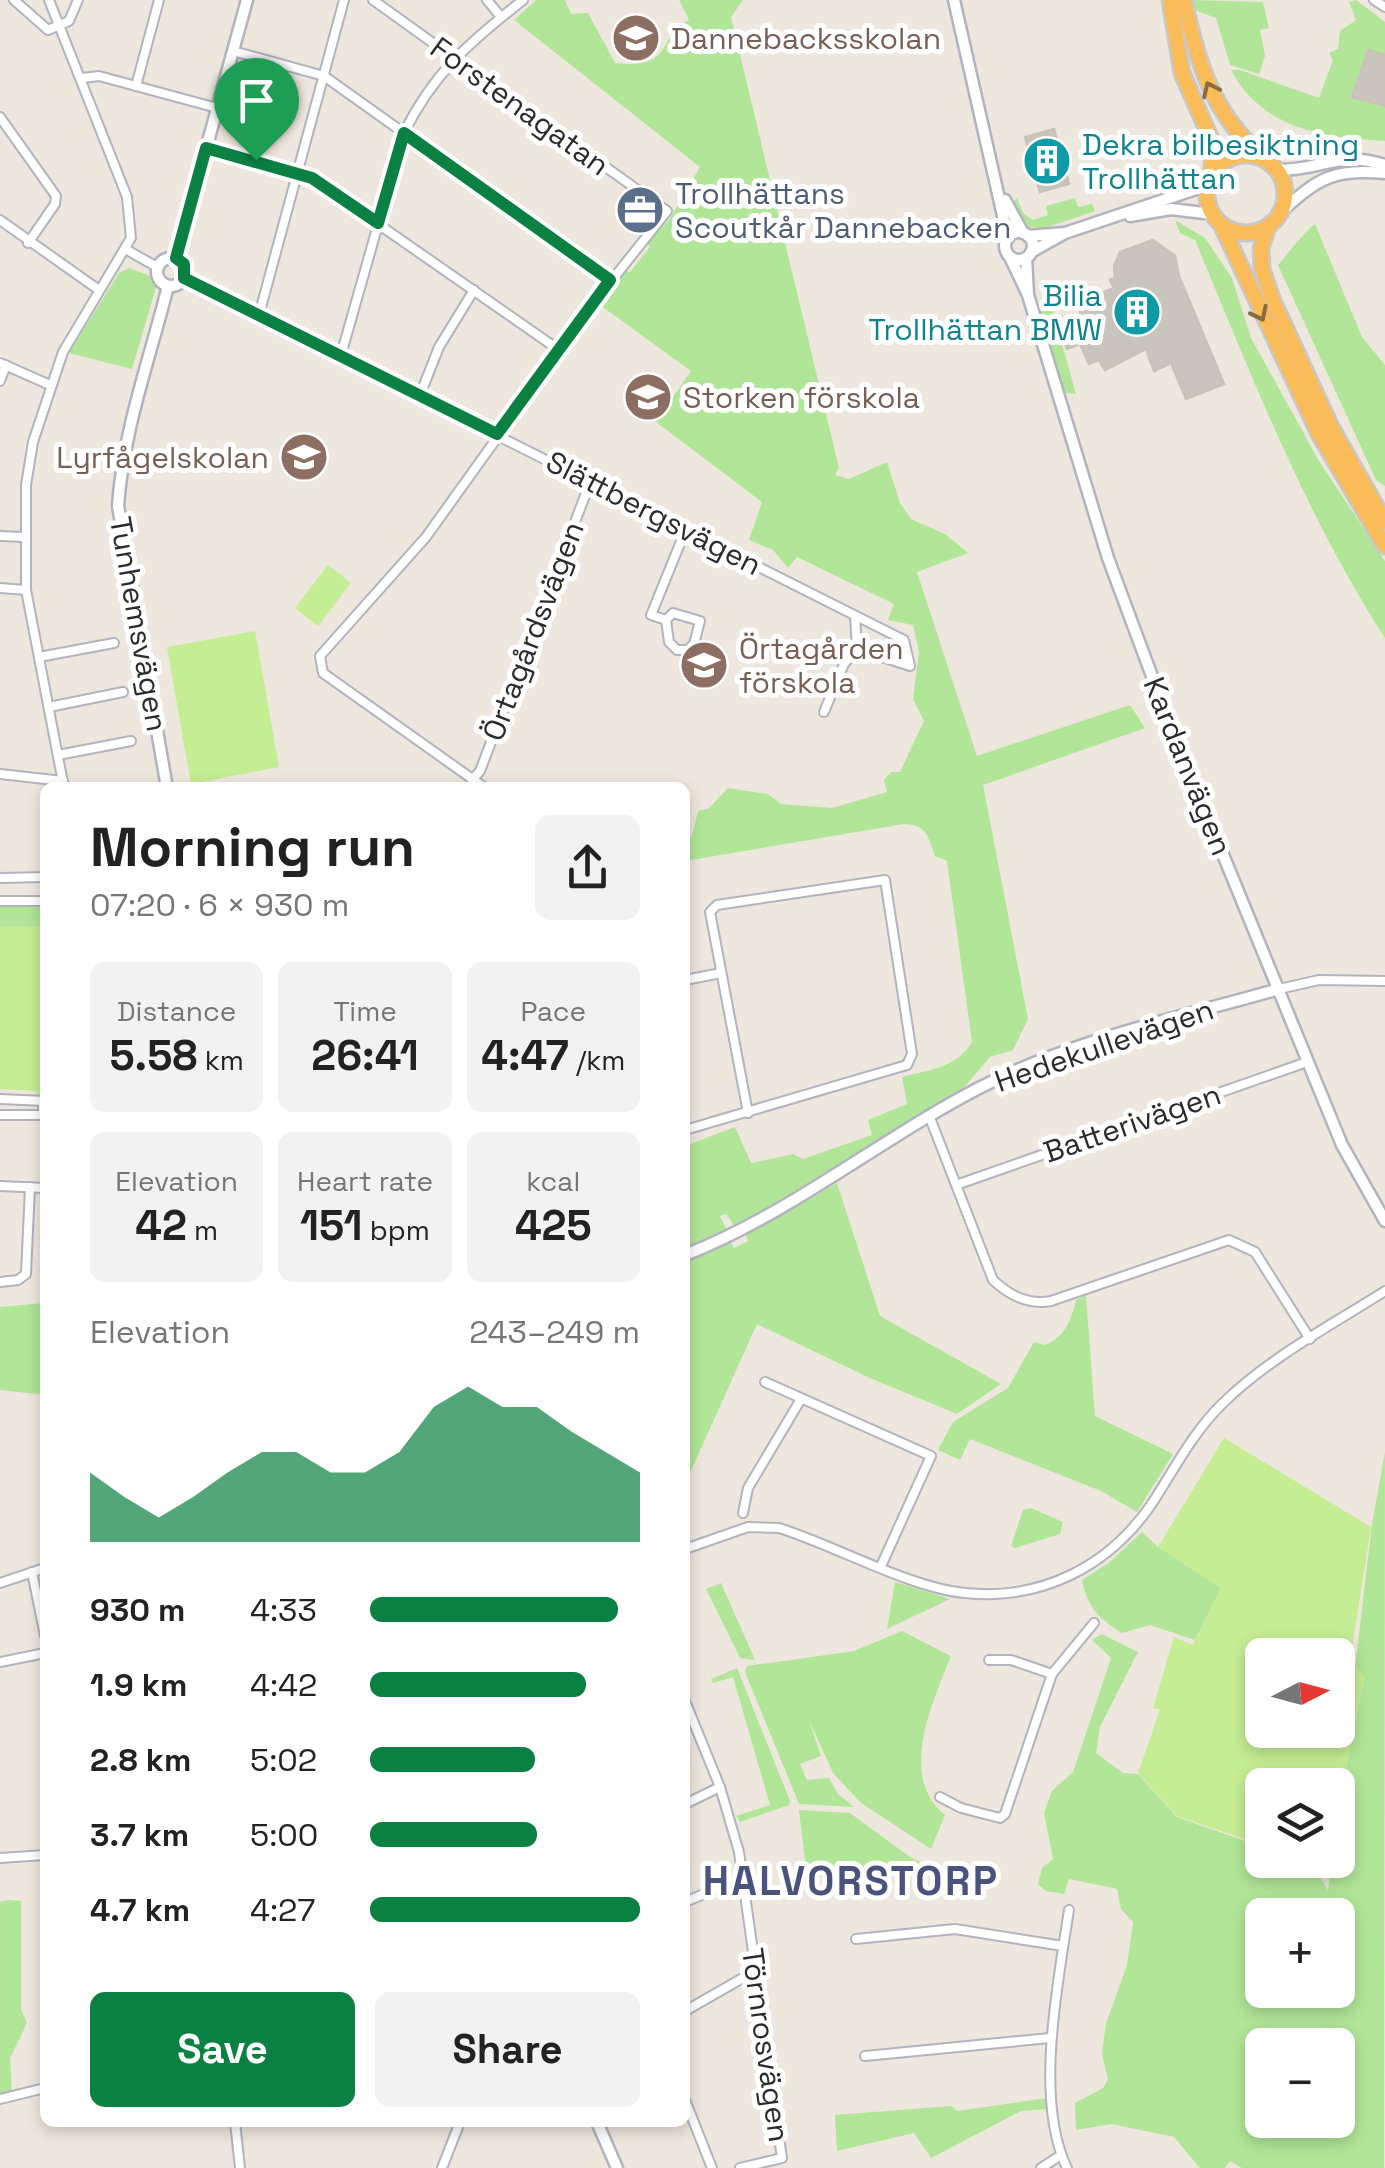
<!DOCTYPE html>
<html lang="en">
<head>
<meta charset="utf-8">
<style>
  body { margin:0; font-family:"Space Grotesk",sans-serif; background:#f2f2f2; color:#222; height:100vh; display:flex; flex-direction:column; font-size:38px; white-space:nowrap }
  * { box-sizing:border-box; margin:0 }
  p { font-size:32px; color:#767676 }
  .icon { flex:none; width:55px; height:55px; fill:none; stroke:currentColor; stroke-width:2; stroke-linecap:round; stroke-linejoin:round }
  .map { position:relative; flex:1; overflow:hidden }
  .side { position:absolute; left:40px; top:782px; width:650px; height:1345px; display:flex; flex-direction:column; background:#fff; border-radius:15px; box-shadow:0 5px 15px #0003 }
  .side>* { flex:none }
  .needle { width:65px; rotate:84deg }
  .buttons { position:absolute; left:1245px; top:1638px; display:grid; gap:20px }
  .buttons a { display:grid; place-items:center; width:110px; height:110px; border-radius:15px; background:#fff; box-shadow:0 5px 15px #0003; font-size:50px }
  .pin { position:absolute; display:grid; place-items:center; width:85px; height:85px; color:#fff; margin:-102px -42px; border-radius:50% 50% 50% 0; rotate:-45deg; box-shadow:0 0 10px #0007 }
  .pin .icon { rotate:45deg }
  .round { display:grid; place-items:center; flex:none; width:105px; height:105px; border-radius:15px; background:#f2f2f2 }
  .head { display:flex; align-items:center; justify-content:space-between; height:170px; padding:0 50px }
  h1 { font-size:55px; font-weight:700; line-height:75px }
  .stats { display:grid; grid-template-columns:repeat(3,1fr); gap:15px; height:170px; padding:10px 50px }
  .stats div { display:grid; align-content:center; border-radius:15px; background:#f2f2f2; text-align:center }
  .stats b { font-size:42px; font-weight:700 }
  .stats small { font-size:28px; font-weight:400 }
  .stats p { font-size:28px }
  .chart { height:280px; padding:20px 50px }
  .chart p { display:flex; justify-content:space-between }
  .chart svg { width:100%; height:180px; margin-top:10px; fill:#0b8043; opacity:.7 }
  .cta { display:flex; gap:20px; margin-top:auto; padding:20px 50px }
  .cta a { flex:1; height:115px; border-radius:15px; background:#0b8043; color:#fff; font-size:40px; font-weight:700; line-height:115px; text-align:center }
  .cta a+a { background:#f2f2f2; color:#222 }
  ul { padding:0 50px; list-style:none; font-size:32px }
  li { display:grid; grid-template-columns:160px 120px 1fr; align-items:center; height:75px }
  li i { height:25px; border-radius:12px; background:#0b8043 }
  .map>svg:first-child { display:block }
</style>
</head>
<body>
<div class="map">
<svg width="1385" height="2168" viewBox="0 0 1385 2168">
  <rect width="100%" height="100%" fill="#eee7dd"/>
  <g fill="#b1e698" fill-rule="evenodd">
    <path d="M536 0H565L571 14 588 13 615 63C675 70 655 38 689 20L679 0H743L731 17 839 468 835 475 849 479 887 462 900 503 911 519 945 534 968 553 917 572 977 756 1130 705 1145 728 983 785 1028 1019 1013 1050 990 1057 961 1091 735 1227 726 1214 720 1216 727 1230 685 1248V1146L735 1127 751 1163 793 1154 803 1159 872 1135 868 1120 907 1104 902 1077C928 1070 957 1068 972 1042L947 861 935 856C928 836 927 825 904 824L685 861V837L692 836 698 811 708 809 728 788 768 794 781 804 832 808 887 792 884 780 891 772H900L924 721 913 699 919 651 913 625 888 620 894 604 797 557 788 568 773 550 749 540 762 502 656 422 691 371 600 305 624 270 630 272 650 247 646 243 669 220 700 167 514 20Z"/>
    <polygon points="1190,0 1263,2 1269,28 1260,30 1265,56 1259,74 1230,65 1216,18 1192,9"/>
    <path d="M1356 0 1385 22V141C1324 137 1263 130 1231 70H1240L1319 98 1333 60 1329 53 1338 49 1340 31 1356 20 1349 2Z"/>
    <polygon points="1017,198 1023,213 1033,220 1048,215 1046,206 1075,198 1078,207 1092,204 1095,211 1036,231 1035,227 1029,227 1015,214 1013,203"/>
    <path d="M1175 220 1205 238 1232 278 1251 338 1319 461 1385 561V638C1305 514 1251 375 1195 240L1180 233Z"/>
    <path d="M1315 224 1362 337 1385 365V486L1376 480 1278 265C1283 259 1310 226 1315 224Z"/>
    <polygon points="129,268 155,278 157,284 132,369 69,353 119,273"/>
    <polygon points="1051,305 1076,394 1064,393 1040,312"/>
    <polygon points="45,904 45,926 0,927 0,906"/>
    <polygon points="837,1183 880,1316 1001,1384 957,1414 870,1378 757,1324 685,1484 685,1262 730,1242 734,1248 748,1241 746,1235"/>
    <path d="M1086 1295 1095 1416 1173 1454 1137 1512 1101 1491 970 1439 960 1460 938 1450 953 1422 1008 1388 1034 1342 1044 1345C1065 1338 1071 1320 1076 1300Z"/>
    <polygon points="45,1303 45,1395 0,1390 0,1307"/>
    <path d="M1385 1452 1384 2168H1242L1230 2161 1225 2168H1200L1174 2137 1112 2124 1076 2130 1075 2103 1103 2088 1108 2079 1102 2054 1106 2024 1127 1965 1133 1922 1121 1909 1117 1889 1069 1879 1064 1894 1046 1891 1038 1884 1042 1868 1053 1859 1044 1813 1052 1791 1073 1772 1111 1658 1092 1640 1102 1634 1138 1652 1100 1727 1096 1753 1123 1773 1138 1774 1177 1817 1262 1847V1860C1302 1860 1308 1855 1328 1890L1332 1860H1338V1812L1372 1524ZM1262 1915H1338V1990H1262ZM1262 2045H1338V2120H1262Z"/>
    <polygon points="1031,1508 1063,1522 1060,1534 1015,1548 1011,1546 1023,1510"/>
    <path d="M1142 1532 1158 1547 1221 1588 1195 1640 1150 1625 1122 1633C1099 1619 1087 1607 1082 1580L1110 1562Z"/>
    <polygon points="895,1582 950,1599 887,1629"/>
    <polygon points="721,1583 752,1653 755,1660 740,1658 706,1589"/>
    <path d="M902 1631 951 1656C933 1702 897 1776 945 1815L931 1849 861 1803 833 1773 809 1720 821 1756 800 1764 807 1780 829 1778 838 1794 854 1807 799 1804 745 1672 747 1666 854 1651Z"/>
    <polygon points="737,1668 790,1801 789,1805 740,1822 736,1816 770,1805 733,1677 713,1683 711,1679"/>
    <polygon points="799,1810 850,1813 910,1857 938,1870 807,1877"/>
    <polygon points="8,1900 21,1901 21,2009 27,2023 10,2058 12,2093 0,2094 0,1902"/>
    <polygon points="1047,2098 1048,2109 1021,2111 931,2158 914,2133 837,2151 835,2115 951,2106 957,2111"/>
  </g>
  <g fill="#c5ed94" fill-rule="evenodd">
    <polygon points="328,565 351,583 318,626 295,608"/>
    <polygon points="255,631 279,767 191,784 167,647"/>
    <polygon points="45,926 45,1098 36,1097 36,1091 0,1089 0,927"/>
    <path d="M1224 1438 1371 1527 1350 1661 1365 1677 1338 1811V1785H1262V1845L1177 1816 1138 1773 1160 1710 1153 1708 1174 1637 1193 1645 1221 1588 1158 1547ZM1338 1655V1730H1262V1655Z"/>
  </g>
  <g fill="#c9c4bd" stroke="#c9c3b7" stroke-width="2.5">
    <polygon points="1368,50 1385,55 1385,106 1352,97"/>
    <polygon points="1054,129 1069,184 1040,192 1025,137"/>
    <polygon points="1153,240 1175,256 1179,276 1224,384 1186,399 1171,363 1154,371 1146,349 1105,370 1099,360 1089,364 1080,344 1067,349 1060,332 1083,320 1077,303 1114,288 1110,280 1115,278 1114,266 1120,252"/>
  </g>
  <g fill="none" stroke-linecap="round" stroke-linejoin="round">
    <g stroke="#b1b3bf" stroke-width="12">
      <g id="minor">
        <polyline points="14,0 48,30 69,21 78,0"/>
        <polyline points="49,0 127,197 131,238 63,352 33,442 26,485 26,590 64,788"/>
        <polyline points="373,0 667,211 593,304 426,537 320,656 323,673 485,788"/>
        <polyline points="487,0 501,17"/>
        <polyline points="1374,0 1385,7"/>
        <polyline points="233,51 324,76 610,280"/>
        <polyline points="82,78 99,76 217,108"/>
        <polyline points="136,86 159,0"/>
        <polyline points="0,117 56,196 55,204 28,243"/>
        <polyline points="207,148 312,178 559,350"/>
        <polyline points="0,220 99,290"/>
        <polyline points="127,250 157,267"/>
        <polyline points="184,278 904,640 910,666 857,649 855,616"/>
        <polyline points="259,315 344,0"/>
        <path d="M341 355 404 133C433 73 471 41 523 0"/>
        <polyline points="0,363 50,385"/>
        <polyline points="0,381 6,365"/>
        <polyline points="420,395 439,347 474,290"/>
        <polyline points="0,536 24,537"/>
        <polyline points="0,588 26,590"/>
        <polyline points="666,620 673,613 700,621 694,644 687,650 677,650 669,642 666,620 651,615 686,529"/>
        <polyline points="39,657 114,643"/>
        <polyline points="49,707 123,692"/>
        <polyline points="824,712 844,664 857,649"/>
        <polyline points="58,755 131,741"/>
        <polyline points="0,774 63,781"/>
        <polyline points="472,780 480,771 591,480"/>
        <polyline points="0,878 45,877"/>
        <polyline points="0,901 45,901"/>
        <polyline points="685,980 721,973"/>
        <polyline points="1279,989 1319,980 1385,981"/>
        <polyline points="0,1099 45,1101"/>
        <polyline points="0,1115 43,1115 43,1101"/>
        <path d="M930 1118 993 1280C1010 1296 1028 1305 1051 1301L1229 1240 1255 1252 1310 1339"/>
        <polyline points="685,1130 907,1065 912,1054 885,880 717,905 710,912 748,1113"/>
        <polyline points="956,1185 1307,1062"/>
        <polyline points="0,1186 45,1188"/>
        <polyline points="0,1282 18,1280 26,1274 30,1187"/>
        <polyline points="765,1382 931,1456 881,1566"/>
        <polyline points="743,1513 748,1488 801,1399"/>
        <path d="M685 1549 748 1527 779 1528C834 1545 910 1588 965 1593 1042 1601 1110 1566 1153 1502 1175 1468 1193 1432 1223 1403 1269 1358 1330 1326 1385 1291"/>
        <polyline points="32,1572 45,1636"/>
        <polyline points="0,1583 45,1568"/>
        <polyline points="989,1660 1011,1660 1052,1674"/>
        <polyline points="0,1662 45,1653"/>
        <polyline points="685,1701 720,1787 739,1852 782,2158 740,2168"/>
        <polyline points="940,1797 961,1808 1000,1818 1005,1814 1052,1674 1094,1623"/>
        <polyline points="685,1804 720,1787"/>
        <polyline points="0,1858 45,1855"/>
        <polyline points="685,1902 744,1877"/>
        <polyline points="856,1939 955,1929 1063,1946"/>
        <polyline points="685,2011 755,1971"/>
        <polyline points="865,2056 1050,2038"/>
        <polyline points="0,2099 45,2088"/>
        <polyline points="685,2100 712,2168"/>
        <polyline points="235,2122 240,2168"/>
        <polyline points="442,2168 460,2122"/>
        <polyline points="1041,2168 1061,2155"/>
        <path d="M1067 2168C1034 2100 1058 1983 1069 1910"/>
      </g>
    </g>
    <g stroke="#b1b3bf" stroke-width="15">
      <g id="tertiary">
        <polyline points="954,0 1008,238"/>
        <path d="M1277 170C1321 171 1336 150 1385 165"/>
        <polyline points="1005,200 1023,233"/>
        <path d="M1282 211C1318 178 1335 168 1385 173"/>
        <polyline points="1130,216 1171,209 1212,214"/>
        <circle cx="1019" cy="246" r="14"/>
        <polyline points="1028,236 1064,233"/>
        <polyline points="1031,252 1065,233 1208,185"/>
        <polyline points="1010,257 1028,295 1108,558 1172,730 1342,1145 1385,1221"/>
        <circle cx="171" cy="272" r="14"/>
        <polyline points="176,258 247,0"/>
        <polyline points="1026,258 1028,294"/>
        <path d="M167 788 118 506C123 431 150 358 168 286"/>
        <path d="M685 1255C792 1213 881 1138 983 1086 1074 1040 1180 1017 1279 989"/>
        <polyline points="597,2122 617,2168"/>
      </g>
    </g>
    <g stroke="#c8c8c8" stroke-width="19">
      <g id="trunk">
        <polyline points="1170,0 1182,73 1214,146 1211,176"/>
        <path d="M1184 0C1197 62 1213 115 1263 157"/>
        <circle cx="1246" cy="194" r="39"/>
        <polyline points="1221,224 1319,434 1385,546"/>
        <polyline points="1268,227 1261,248 1262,269 1273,301 1331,427 1385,522"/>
      </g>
    </g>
    <use href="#minor" stroke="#fff" stroke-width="8"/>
    <use href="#tertiary" stroke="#fff" stroke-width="10"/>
    <use href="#trunk" stroke="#fabc59" stroke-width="14"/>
  </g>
  <defs><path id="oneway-chevron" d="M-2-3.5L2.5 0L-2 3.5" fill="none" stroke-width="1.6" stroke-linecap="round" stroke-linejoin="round" transform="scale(2.5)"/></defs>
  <g stroke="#886c40">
    <use href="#oneway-chevron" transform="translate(1210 89) rotate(-115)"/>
    <use href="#oneway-chevron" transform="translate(1260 314) rotate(64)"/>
  </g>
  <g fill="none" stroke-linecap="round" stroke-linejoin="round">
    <g stroke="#fff" stroke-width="20">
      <polygon id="route" points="404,133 610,280 497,434 184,278 184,264 176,258 206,148 312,178 378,223"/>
    </g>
    <use href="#route" stroke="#0b8043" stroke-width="12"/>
  </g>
  <defs>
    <g id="school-disc" transform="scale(2.5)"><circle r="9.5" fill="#8d6e63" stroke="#fff"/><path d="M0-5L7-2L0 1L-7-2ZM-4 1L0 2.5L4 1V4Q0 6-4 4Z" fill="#fff"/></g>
    <g id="building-disc" transform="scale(2.5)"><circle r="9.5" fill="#0f9aa8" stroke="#fff"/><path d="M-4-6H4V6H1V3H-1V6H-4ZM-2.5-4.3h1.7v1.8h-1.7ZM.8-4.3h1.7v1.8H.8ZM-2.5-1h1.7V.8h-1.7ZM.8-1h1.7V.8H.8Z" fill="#fff"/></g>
    <g id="office-disc" transform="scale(2.5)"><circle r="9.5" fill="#5c6f8a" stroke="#fff"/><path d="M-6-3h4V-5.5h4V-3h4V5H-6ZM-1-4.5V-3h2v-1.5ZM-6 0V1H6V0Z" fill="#fff"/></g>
  </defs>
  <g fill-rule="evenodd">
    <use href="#school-disc" x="636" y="38"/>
    <use href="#building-disc" x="1047" y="161"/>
    <use href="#office-disc" x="640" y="210"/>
    <use href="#building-disc" x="1137" y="312"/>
    <use href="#school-disc" x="648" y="397"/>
    <use href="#school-disc" x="304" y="457"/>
    <use href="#school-disc" x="704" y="665"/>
  </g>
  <g text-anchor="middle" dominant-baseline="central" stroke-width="10" stroke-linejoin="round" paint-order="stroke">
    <g font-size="30" fill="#785e54" stroke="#fff" text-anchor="start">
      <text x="671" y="38">Dannebacksskolan</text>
      <text x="683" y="397">Storken förskola</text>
      <text x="269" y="457" text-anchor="end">Lyrfågelskolan</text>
      <text x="739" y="648">Örtagården<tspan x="739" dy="34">förskola</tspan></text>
    </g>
    <g font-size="30" fill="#2b2b2b" stroke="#fff">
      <text transform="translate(520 106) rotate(36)">Forstenagatan</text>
      <text transform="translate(654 513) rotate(27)">Slättbergsvägen</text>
      <text transform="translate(139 624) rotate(80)">Tunhemsvägen</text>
      <text transform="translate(533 631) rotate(-69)">Örtagårdsvägen</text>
      <text transform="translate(1188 766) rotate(68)">Kardanvägen</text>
      <text transform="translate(1104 1045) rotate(-19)">Hedekullevägen</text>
      <text transform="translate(1132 1123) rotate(-19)">Batterivägen</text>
      <text transform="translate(766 2045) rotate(82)">Törnrosvägen</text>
    </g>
    <g font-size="30" fill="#0d838f" stroke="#fff" text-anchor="start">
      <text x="1082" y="144">Dekra bilbesiktning<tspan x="1082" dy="34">Trollhättan</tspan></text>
      <text x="1102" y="295" text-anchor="end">Bilia<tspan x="1102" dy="34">Trollhättan BMW</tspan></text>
    </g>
    <g font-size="30" fill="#4e5e75" stroke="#fff" text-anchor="start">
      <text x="675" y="193">Trollhättans<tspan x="675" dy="34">Scoutkår Dannebacken</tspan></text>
    </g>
    <g font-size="40" font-weight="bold" letter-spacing="2.5" fill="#4a527e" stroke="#fff">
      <text x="851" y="1881">HALVORSTORP</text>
    </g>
  </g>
</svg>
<div class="buttons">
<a><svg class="needle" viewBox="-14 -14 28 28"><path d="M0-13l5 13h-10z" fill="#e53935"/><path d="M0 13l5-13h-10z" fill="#767676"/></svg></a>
<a><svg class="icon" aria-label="layers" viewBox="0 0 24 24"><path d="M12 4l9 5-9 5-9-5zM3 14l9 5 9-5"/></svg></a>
<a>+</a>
<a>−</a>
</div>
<div class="pin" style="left:256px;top:160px;background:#1e9e55"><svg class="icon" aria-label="arrive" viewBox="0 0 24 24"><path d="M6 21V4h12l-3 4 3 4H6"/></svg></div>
<section class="side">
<div class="head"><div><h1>Morning run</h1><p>07:20 · 6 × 930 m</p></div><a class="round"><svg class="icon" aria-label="share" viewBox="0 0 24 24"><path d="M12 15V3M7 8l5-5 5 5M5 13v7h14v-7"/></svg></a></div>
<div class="stats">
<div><p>Distance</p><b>5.58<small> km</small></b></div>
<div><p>Time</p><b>26:41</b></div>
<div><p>Pace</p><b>4:47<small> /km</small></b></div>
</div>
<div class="stats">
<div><p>Elevation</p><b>42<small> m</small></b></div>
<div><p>Heart rate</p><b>151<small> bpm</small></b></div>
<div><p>kcal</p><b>425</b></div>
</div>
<div class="chart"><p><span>Elevation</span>243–249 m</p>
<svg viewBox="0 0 160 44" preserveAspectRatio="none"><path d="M0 44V27L10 33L20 38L30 33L40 27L50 22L60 22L70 27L80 27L90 22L100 11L110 6L120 11L130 11L140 17L150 22L160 27V44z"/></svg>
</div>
<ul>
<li><b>930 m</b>4:33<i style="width:92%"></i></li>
<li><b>1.9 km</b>4:42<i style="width:80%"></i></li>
<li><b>2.8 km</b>5:02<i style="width:61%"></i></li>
<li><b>3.7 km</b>5:00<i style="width:62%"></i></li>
<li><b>4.7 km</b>4:27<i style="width:100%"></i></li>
</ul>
<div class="cta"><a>Save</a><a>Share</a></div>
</section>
</div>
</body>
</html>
